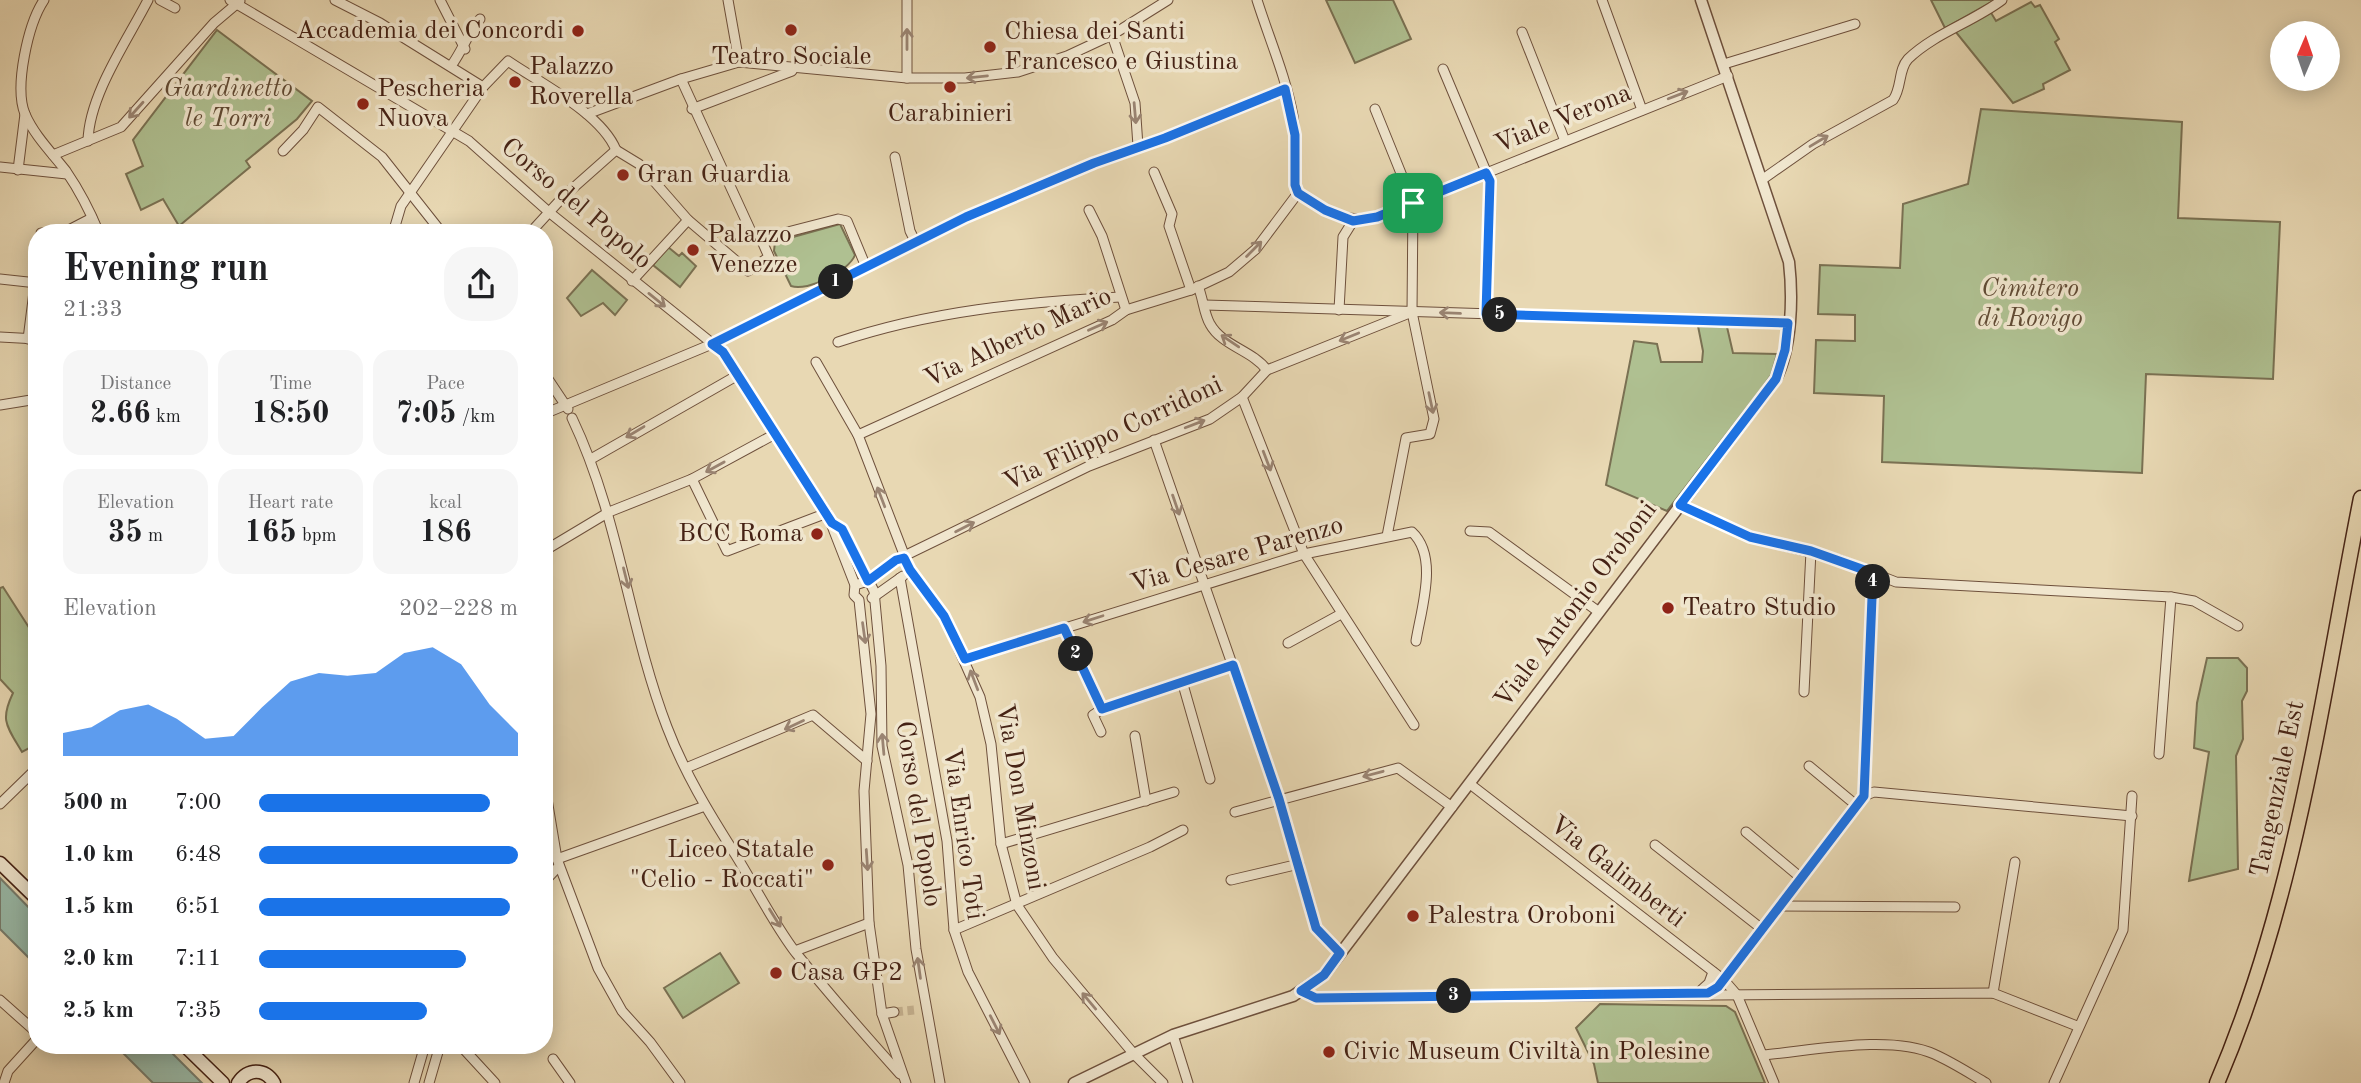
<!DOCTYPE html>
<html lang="en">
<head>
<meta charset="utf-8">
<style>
  body { margin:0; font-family:"Old Standard TT",serif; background:#f6f6f6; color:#202124; height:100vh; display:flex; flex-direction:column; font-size:26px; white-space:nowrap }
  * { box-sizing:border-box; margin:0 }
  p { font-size:23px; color:#757577 }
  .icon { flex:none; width:38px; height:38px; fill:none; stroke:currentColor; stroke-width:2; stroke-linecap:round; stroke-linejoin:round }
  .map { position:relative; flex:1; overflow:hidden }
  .panel { position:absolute; left:28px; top:224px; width:525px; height:830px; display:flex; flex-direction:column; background:#fff; border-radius:28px; box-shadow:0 4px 18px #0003 }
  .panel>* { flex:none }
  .needle { width:46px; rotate:2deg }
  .tools { position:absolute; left:2270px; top:21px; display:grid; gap:14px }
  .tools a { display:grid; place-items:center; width:70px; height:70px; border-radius:50%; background:#fff; box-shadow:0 4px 18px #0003; font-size:35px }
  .pin { position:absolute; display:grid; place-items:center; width:60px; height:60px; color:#fff; margin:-30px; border-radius:14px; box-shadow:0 4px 10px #0006 }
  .km { position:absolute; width:35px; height:35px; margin:-18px; border-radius:50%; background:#222; color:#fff; font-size:19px; line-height:35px; text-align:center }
  .round { display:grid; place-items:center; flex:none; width:74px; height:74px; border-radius:28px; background:#f6f6f6 }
  .head { display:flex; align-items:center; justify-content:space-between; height:119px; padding:0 35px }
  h1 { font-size:38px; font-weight:600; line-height:52px }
  .metrics { display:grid; grid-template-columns:repeat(3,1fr); gap:10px; height:119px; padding:7px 35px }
  .metrics div { display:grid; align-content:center; border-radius:18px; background:#f6f6f6; text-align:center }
  .metrics b { font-size:30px; font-weight:600 }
  .metrics small { font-size:19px; font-weight:400 }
  .metrics p { font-size:19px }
  .chart { height:196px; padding:14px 35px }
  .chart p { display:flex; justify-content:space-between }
  .chart svg { width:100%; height:126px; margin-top:7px; fill:#1a73e8; opacity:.7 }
  ul { padding:0 35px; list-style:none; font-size:23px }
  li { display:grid; grid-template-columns:112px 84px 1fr; align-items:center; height:52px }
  li i { height:18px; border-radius:9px; background:#1a73e8 }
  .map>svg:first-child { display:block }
</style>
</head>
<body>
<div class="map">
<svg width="2361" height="1083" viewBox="0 0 2361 1083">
  <rect width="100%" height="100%" fill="#e8d8b3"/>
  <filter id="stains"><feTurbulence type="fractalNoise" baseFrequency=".00286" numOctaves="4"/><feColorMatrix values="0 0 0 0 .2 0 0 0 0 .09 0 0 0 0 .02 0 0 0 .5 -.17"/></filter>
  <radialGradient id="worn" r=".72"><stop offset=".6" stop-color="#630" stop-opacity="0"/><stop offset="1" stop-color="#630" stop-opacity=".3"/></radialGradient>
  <g fill="#afc091" stroke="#7a7153" stroke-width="2">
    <polygon points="1326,0 1393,0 1411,39 1355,63"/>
    <polygon points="1931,0 1995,0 1945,28"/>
    <polygon points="2031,2 2035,7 2040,5 2059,39 2055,42 2070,70 2043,84 2044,89 2013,103 1955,31 1990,11 1996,21"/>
    <polygon points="217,30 312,101 297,119 246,161 250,167 179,226 163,199 141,210 126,174 143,166 133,140"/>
    <polygon points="1981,109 2182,122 2178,218 2280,222 2273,379 2146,374 2142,473 1882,462 1884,396 1814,393 1816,340 1855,341 1855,315 1818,314 1820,265 1900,268 1903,204 1968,184"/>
    <path d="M840 224 855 255C849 271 808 292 791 286L774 251 775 242Z"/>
    <polygon points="668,247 679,256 682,253 696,266 680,287 653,265"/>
    <polygon points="592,270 627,300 615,315 603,303 581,316 567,298"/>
    <polygon points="1698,326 1727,327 1733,353 1777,354 1771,375 1761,389 1667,511 1606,485 1634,341 1657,344 1661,362 1702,362 1703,351"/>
    <path d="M3 587 37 640V744L22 752C6 725 0 720 13 693L0 679V588Z"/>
    <polygon points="2207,658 2238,658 2247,668 2247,691 2242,701 2243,739 2236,756 2238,869 2189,881 2209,752 2194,748 2197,703"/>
    <polygon points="720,953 739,983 683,1018 664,988"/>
    <polygon points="1600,1004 1726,1006 1735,1012 1765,1083 1598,1083 1594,1064 1576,1028"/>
  </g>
  <g fill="#98baa9" stroke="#777d6e" stroke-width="2">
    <polygon points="0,878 37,916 37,966 0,929"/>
    <polygon points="115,1045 164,1045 202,1083 153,1083"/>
  </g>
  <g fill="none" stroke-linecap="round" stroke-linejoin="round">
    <polyline stroke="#c7b493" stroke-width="9" stroke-dasharray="9 4.5" stroke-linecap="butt" points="894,1012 914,1010"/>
    <g stroke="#6e503c" stroke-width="11">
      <g id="minor">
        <path d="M44 0C28 24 14 87 25 114 34 135 52 153 66 171 79 190 90 211 99 233"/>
        <polyline points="160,0 175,8"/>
        <polyline points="230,0 469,141 550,213 723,352 827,513 855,585 854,595 859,600 871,714 864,791 869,923 882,1014 906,1083"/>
        <polyline points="335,0 380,23 483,87"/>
        <polyline points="440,0 465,49"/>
        <polyline points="728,0 739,62"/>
        <polyline points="907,0 907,78"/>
        <path d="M1257 0C1269 38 1286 77 1293 116 1297 139 1290 174 1298 193"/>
        <polyline points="1602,0 1642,110"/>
        <polyline points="1522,32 1565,141"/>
        <polyline points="1112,35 1135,103 1138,146"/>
        <polyline points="1724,64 1855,24"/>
        <path d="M451 66C463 50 467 34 480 19"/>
        <polyline points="1443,69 1490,181 1486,314"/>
        <polyline points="681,79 754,238 761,239"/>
        <polyline points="692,109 792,71"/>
        <polyline points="1375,109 1413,203 1412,312 1434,419 1430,434 1406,438 1387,536"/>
        <polyline points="587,114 681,79 739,62 907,78 965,78 1018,72 1067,56 1112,35 1168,0"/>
        <path d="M88 141C89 95 127 41 148 0"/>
        <polyline points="616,150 639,164 688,220 748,271 769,257 761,239"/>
        <polyline points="283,151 303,130 318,107 382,157 442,233"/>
        <polyline points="53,155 121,127 214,23 240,1"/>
        <polyline points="895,157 910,231 916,243"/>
        <polyline points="0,167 67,174"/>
        <polyline points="18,170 25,114"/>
        <polyline points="1154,172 1172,214 1169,226 1191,290"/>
        <path d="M1763 179 1813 144 1893 100C1902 88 1898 70 1908 59 1935 33 1973 22 2002 0"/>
        <path d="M1298 193C1328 212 1341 223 1377 217L1728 76"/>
        <polyline points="1089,210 1102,236 1126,310"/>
        <polyline points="41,233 50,233"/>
        <polyline points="63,233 92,218"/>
        <path d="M393 233 401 206 483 87 508 61C540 83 601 113 616 150"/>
        <polyline points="530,233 563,197 616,150"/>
        <polyline points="761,239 838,219 847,221 866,267"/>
        <polyline points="0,279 37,283"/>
        <polyline points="632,281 688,220"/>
        <path d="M1198 286C1203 298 1204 314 1210 324 1222 346 1252 350 1267 370"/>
        <polyline points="1205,305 1788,323"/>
        <polyline points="1339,310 1343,237 1353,221"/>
        <polyline points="0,337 37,339"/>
        <polyline points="28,339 37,268"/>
        <path d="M838 342C930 311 1024 302 1120 297"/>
        <polyline points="816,362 858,435 910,570 944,616 980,697 991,744 1001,844 1017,905 1053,958 1133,1053 1163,1083"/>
        <polyline points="544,373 568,409"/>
        <polyline points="1242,397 1304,554 1414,725"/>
        <polyline points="0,405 37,399"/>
        <polyline points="544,414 712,344 966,217 1094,163 1165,138 1285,89"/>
        <path d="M572 418C620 519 628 625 667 727 684 772 709 813 735 854 755 886 773 923 796 953 829 994 865 1035 900 1074"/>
        <polyline points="858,435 1112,320 1126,310 1191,290 1229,272 1256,249 1298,193"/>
        <polyline points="1154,440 1279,799 1316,928 1340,953"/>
        <polyline points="591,459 738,375"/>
        <polyline points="692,479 727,551 827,513"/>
        <polyline points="1680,505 1750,537 1840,560 1896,582 2171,597 2194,601 2238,626"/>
        <polyline points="832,523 842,529 874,591 881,666 882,746 908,865 916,949 940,1083"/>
        <polyline points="1470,531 1489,532 1599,612"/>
        <polyline points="544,551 609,512 692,479 775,434"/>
        <polyline points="900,578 947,841 954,930 968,972 1025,1083"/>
        <polyline points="855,585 868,581 896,560 1089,466 1210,419 1242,397 1267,370 1412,312"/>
        <polyline points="872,598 903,576"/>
        <polyline points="1064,628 1102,709"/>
        <polyline points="1288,643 1341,614"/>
        <path d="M965 659 1304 554 1412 532C1439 557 1421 609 1416 641"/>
        <polyline points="1804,692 1811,551"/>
        <polyline points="1101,732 1093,715 1102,709 1182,681"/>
        <polyline points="1135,736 1146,801"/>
        <polyline points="2159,754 2171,597"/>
        <polyline points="1809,766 1856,805"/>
        <polyline points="686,768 813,715 867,761"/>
        <polyline points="1210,779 1182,681 1233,665"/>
        <polyline points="544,781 557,859 598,968 622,1011 650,1042 680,1083"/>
        <polyline points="1470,784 1724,980 1737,995 1774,1083"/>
        <polyline points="1864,796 1873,573"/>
        <polyline points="0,804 37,768"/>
        <polyline points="1235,812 1398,768 1452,807"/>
        <polyline points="1746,832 1800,877"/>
        <polyline points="1001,844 1174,792"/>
        <polyline points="1655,845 1762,929"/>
        <polyline points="557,859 705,806"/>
        <polyline points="1231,880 1299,864"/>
        <polyline points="544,882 559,866"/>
        <polyline points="1779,906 1955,907"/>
        <polyline points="954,930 1150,847 1183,830"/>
        <polyline points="795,951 869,923"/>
        <polyline points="1301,991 1316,998 1993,993 2077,1026"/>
        <polyline points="1710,992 1724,980 1864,796 1874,792 2132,816"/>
        <polyline points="1698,993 1709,983 1713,972"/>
        <polyline points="1993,993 2015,862"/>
        <polyline points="0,1000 37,1033"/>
        <polyline points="882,1014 894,1012"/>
        <polyline points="1173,1035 1188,1083"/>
        <polyline points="460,1045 495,1083"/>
        <path d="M1763 1055C1811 1051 1889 1034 1934 1054 1952 1062 1969 1073 1986 1083"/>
        <polyline points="553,1059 570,1083"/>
        <polyline points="4,1083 8,1071 37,1039"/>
        <polyline points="414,1083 425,1045"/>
        <polyline points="429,1083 440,1045"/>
        <polyline points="2054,1083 2123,930 2132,796"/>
      </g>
    </g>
    <g stroke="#6e503c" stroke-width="13">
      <path id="tertiary" d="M1074 1083 1173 1035 1293 996 1324 975 1776 379C1792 347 1793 297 1789 262L1701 0"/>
    </g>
    <g stroke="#452215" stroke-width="15">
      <g id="secondary">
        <polyline points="0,863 37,899"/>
        <polyline points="184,1045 223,1083"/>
        <path d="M238 1083C248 1068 265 1068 274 1083"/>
      </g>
    </g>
    <g stroke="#452215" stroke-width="17">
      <path id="primary" d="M2217 1083C2297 897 2322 695 2361 498"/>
    </g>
    <use href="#minor" stroke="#f0e6ce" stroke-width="9"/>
    <use href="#tertiary" stroke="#f0e6ce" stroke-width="10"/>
    <use href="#secondary" stroke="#f0e6ce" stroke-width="12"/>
    <use href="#primary" stroke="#e8d8b3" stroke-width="14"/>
  </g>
  <defs><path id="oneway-shaft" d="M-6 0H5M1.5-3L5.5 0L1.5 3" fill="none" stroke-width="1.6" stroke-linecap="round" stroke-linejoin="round" transform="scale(1.75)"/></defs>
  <g stroke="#9a8472">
    <use href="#oneway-shaft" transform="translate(907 39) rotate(-90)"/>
    <use href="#oneway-shaft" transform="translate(977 77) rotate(174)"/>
    <use href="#oneway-shaft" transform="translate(1678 95) rotate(-21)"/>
    <use href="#oneway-shaft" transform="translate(136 110) rotate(132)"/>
    <use href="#oneway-shaft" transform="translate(1135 113) rotate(85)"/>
    <use href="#oneway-shaft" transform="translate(1819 141) rotate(-31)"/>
    <use href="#oneway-shaft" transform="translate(1254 249) rotate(-45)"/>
    <use href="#oneway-shaft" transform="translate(657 300) rotate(39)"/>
    <use href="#oneway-shaft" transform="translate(1450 313) rotate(-178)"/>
    <use href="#oneway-shaft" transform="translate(1098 326) rotate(-24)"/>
    <use href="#oneway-shaft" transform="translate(1349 337) rotate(158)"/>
    <use href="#oneway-shaft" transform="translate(1230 341) rotate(-146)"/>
    <use href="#oneway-shaft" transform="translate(1431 403) rotate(78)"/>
    <use href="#oneway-shaft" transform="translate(1195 424) rotate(-21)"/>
    <use href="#oneway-shaft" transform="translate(635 432) rotate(149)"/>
    <use href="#oneway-shaft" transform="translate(1267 461) rotate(69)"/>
    <use href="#oneway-shaft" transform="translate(715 467) rotate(151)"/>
    <use href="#oneway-shaft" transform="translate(881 497) rotate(-111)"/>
    <use href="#oneway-shaft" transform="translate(1176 505) rotate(71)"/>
    <use href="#oneway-shaft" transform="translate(965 527) rotate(-27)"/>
    <use href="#oneway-shaft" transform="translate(626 578) rotate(76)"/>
    <use href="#oneway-shaft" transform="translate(1093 619) rotate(162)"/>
    <use href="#oneway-shaft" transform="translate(864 633) rotate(82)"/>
    <use href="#oneway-shaft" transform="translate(974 680) rotate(-111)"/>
    <use href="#oneway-shaft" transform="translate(794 725) rotate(155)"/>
    <use href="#oneway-shaft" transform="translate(883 744) rotate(-95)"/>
    <use href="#oneway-shaft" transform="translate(1373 774) rotate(165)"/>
    <use href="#oneway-shaft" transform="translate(867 860) rotate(86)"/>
    <use href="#oneway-shaft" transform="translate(775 918) rotate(58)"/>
    <use href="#oneway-shaft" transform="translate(919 968) rotate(-98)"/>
    <use href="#oneway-shaft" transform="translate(1089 1001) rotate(-130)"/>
    <use href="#oneway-shaft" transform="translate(995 1025) rotate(63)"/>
  </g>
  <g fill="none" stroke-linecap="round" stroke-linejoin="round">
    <g stroke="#fff" stroke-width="14">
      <polygon id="route" points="1285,89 1295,135 1295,185 1298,193 1325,210 1353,221 1377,217 1486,173 1490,181 1486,314 1788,323 1785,350 1776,379 1680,505 1750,537 1811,551 1873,573 1864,796 1718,987 1708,993 1316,998 1301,991 1324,975 1340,953 1316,928 1279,799 1233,665 1102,709 1064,628 965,659 944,616 910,570 904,558 896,560 868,581 842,529 832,523 723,352 712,344 966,217 1094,163 1165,138"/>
    </g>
    <use href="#route" stroke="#1a73e8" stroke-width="9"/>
  </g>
  <g fill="#8f2418" stroke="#f0e6ce" stroke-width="2.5">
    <circle cx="791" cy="30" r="7"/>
    <circle cx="578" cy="31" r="7"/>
    <circle cx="990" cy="47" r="7"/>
    <circle cx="515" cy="82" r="7"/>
    <circle cx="950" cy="87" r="7"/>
    <circle cx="363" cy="104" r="7"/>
    <circle cx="623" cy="175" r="7"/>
    <circle cx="693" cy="250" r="7"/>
    <circle cx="817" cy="534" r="7"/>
    <circle cx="1668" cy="608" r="7"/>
    <circle cx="828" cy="865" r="7"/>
    <circle cx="1413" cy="916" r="7"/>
    <circle cx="776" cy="973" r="7"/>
    <circle cx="1329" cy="1052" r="7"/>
  </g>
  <g text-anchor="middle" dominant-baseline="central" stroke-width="7" stroke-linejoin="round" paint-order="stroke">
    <g font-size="26" fill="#452215" stroke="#f0e6ce" text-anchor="start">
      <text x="564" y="31" text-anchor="end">Accademia dei Concordi</text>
      <text x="1004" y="32">Chiesa dei Santi<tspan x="1004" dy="30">Francesco e Giustina</tspan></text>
      <text x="791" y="57" text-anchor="middle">Teatro Sociale</text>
      <text x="529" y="67">Palazzo<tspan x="529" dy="30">Roverella</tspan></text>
      <text x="377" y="89">Pescheria<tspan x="377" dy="30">Nuova</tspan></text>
      <text x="950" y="114" text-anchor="middle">Carabinieri</text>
      <text x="637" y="175">Gran Guardia</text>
      <text x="707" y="235">Palazzo<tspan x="707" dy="30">Venezze</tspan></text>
      <text x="803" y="534" text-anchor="end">BCC Roma</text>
      <text x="1682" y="608">Teatro Studio</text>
      <text x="814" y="850" text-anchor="end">Liceo Statale<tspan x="814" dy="30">"Celio - Roccati"</tspan></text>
      <text x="1427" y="916">Palestra Oroboni</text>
      <text x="790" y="973">Casa GP2</text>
      <text x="1343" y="1052">Civic Museum Civiltà in Polesine</text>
    </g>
    <g font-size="26" font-style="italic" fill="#604a34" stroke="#f0e6ce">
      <text x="228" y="89">Giardinetto<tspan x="228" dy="30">le Torri</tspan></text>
      <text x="2030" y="289">Cimitero<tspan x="2030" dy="30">di Rovigo</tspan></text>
    </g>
    <g font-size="26" fill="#452215" stroke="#f0e6ce">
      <text transform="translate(1563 119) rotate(-22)">Viale Verona</text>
      <text transform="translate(576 204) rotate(40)">Corso del Popolo</text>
      <text transform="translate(1018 338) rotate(-25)">Via Alberto Mario</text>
      <text transform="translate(1113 434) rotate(-25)">Via Filippo Corridoni</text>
      <text transform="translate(1237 555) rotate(-16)">Via Cesare Parenzo</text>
      <text transform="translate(1576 605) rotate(-53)">Viale Antonio Oroboni</text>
      <text transform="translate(2278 789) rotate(-78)">Tangenziale Est</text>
      <text transform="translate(1020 797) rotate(80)">Via Don Minzoni</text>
      <text transform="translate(918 814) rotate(81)">Corso del Popolo</text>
      <text transform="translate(963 834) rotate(82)">Via Enrico Toti</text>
      <text transform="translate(1617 872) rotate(38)">Via Galimberti</text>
    </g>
  </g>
  <rect width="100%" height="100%" filter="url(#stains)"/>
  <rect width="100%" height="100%" fill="url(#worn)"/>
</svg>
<div class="tools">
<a><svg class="needle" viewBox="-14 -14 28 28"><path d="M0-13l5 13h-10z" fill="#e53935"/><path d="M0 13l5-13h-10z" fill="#757577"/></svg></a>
</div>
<div class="pin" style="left:1413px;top:203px;background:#1e9e55"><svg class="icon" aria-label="arrive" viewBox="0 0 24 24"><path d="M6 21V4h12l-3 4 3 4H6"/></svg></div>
<b class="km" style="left:836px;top:282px">1</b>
<b class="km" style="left:1076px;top:654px">2</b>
<b class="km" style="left:1454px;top:996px">3</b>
<b class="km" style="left:1873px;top:582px">4</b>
<b class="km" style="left:1500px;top:315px">5</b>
<section class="panel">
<div class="head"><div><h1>Evening run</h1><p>21:33</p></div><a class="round"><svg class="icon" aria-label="share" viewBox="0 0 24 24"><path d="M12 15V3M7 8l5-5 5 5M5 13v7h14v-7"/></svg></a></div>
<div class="metrics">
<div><p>Distance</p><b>2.66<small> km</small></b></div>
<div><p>Time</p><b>18:50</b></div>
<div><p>Pace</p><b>7:05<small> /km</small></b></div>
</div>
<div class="metrics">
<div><p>Elevation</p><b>35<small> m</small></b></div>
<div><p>Heart rate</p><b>165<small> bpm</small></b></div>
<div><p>kcal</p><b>186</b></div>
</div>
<div class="chart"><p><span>Elevation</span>202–228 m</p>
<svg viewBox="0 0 160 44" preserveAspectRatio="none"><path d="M0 44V36L10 34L20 28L30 26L40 31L50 38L60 37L70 27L80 18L90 15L100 16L110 15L120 8L130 6L140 12L150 26L160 36V44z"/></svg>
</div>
<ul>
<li><b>500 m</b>7:00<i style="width:89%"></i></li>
<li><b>1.0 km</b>6:48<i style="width:100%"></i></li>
<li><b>1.5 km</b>6:51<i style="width:97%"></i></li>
<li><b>2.0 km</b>7:11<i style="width:80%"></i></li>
<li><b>2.5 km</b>7:35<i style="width:65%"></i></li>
</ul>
</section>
</div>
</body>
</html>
